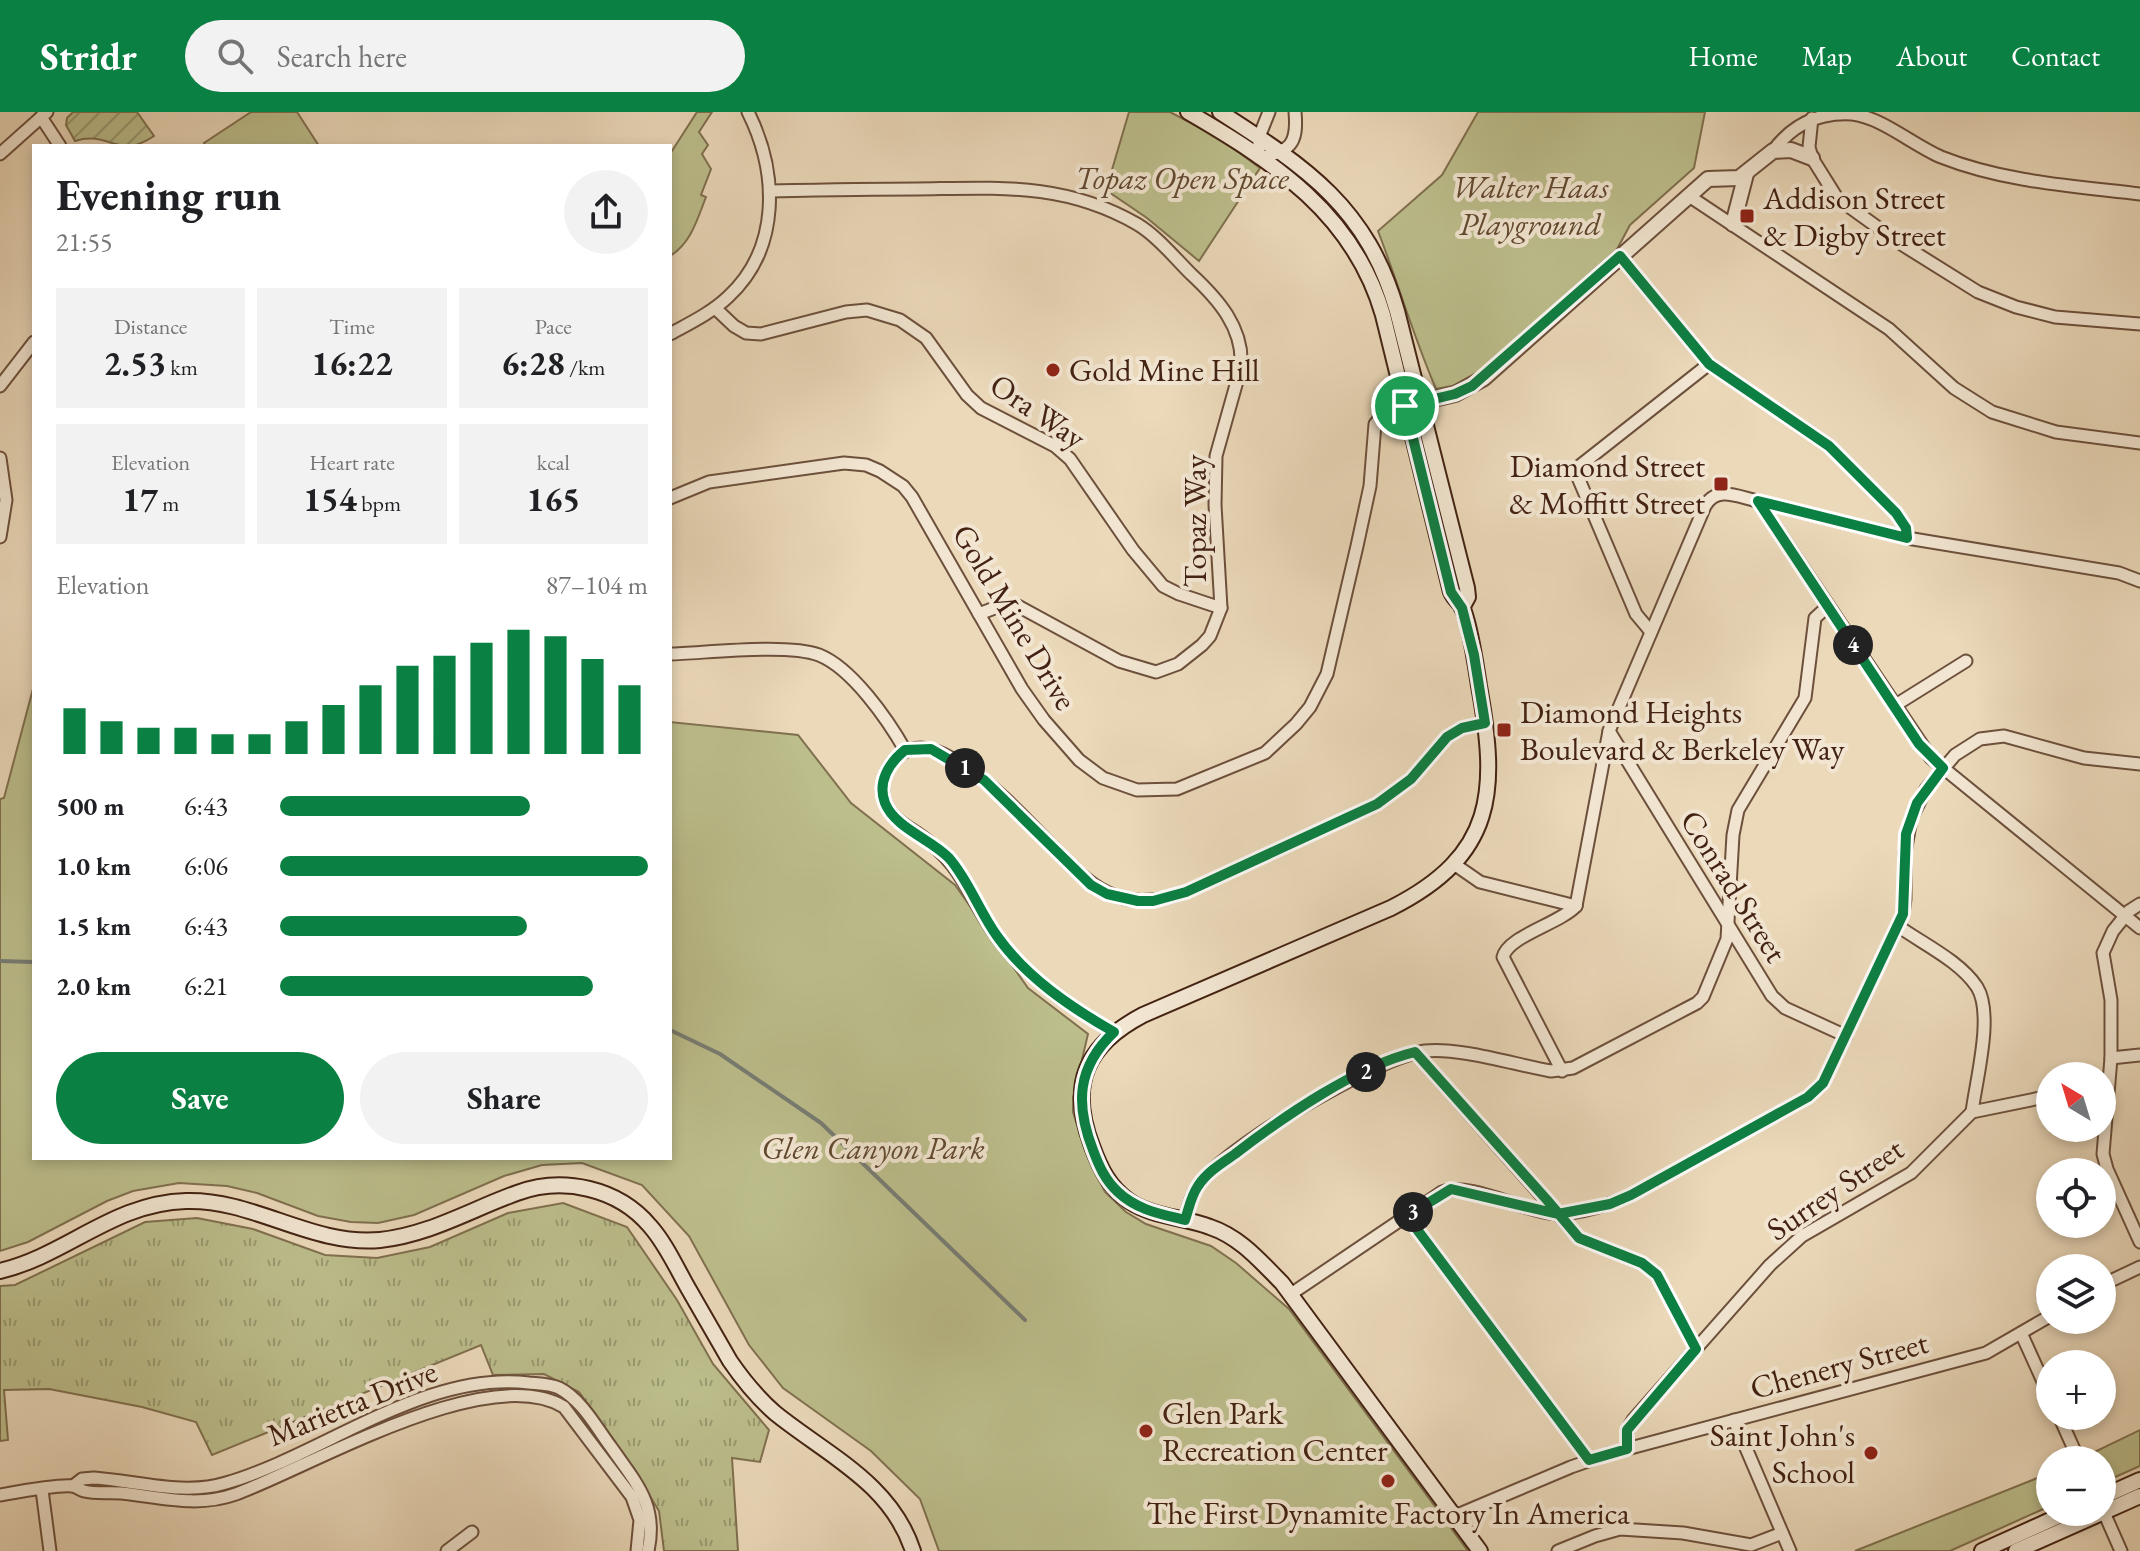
<!DOCTYPE html>
<html lang="en">
<head>
<meta charset="utf-8">
<style>
  body { margin:0; font-family:"EB Garamond",serif; background:#f2f2f2; color:#202124; height:100vh; display:flex; flex-direction:column; font-size:30px; white-space:nowrap }
  * { box-sizing:border-box; margin:0 }
  p { font-size:26px; color:#757577 }
  .icon { flex:none; width:44px; height:44px; fill:none; stroke:currentColor; stroke-width:2; stroke-linecap:round; stroke-linejoin:round }
  .map { position:relative; flex:1; overflow:hidden }
  .panel { position:absolute; left:32px; top:32px; width:640px; height:1016px; display:flex; flex-direction:column; background:#fff; border-radius:0px; box-shadow:0 4px 12px #0003 }
  .panel>* { flex:none }
  .needle { width:52px; rotate:322deg }
  .buttons { position:absolute; left:2036px; top:950px; display:grid; gap:16px }
  .buttons a { display:grid; place-items:center; width:80px; height:80px; border-radius:50%; background:#fff; box-shadow:0 4px 12px #0003; font-size:40px }
  .pin { position:absolute; display:grid; place-items:center; width:68px; height:68px; color:#fff; margin:-34px; border:4px solid #fff; border-radius:50%; box-shadow:0 2px 8px #0007 }
  .km { position:absolute; width:40px; height:40px; margin:-20px; border-radius:50%; background:#222; color:#fff; font-size:22px; line-height:40px; text-align:center }
  .round { display:grid; place-items:center; flex:none; width:84px; height:84px; border-radius:42px; background:#f2f2f2 }
  .summary { display:flex; align-items:center; justify-content:space-between; height:136px; padding:0 24px }
  h1 { font-size:44px; font-weight:700; line-height:60px }
  .metrics { display:grid; grid-template-columns:repeat(3,1fr); gap:12px; height:136px; padding:8px 24px }
  .metrics div { display:grid; align-content:center; border-radius:0px; background:#f2f2f2; text-align:center }
  .metrics b { font-size:34px; font-weight:700 }
  .metrics small { font-size:22px; font-weight:400 }
  .metrics p { font-size:22px }
  .chart { height:224px; padding:16px 24px }
  .chart p { display:flex; justify-content:space-between }
  .chart svg { width:100%; height:144px; margin-top:8px; stroke:#0b8043; stroke-width:6 }
  .action { display:flex; gap:16px; margin-top:auto; padding:16px 24px }
  .action a { flex:1; height:92px; border-radius:48px; background:#0b8043; color:#fff; font-size:32px; font-weight:700; line-height:92px; text-align:center }
  .action a+a { background:#f2f2f2; color:#202124 }
  ul { padding:0 24px; list-style:none; font-size:26px }
  li { display:grid; grid-template-columns:128px 96px 1fr; align-items:center; height:60px }
  li i { height:20px; border-radius:10px; background:#0b8043 }
  header { display:flex; align-items:center; gap:48px; box-sizing:border-box; height:112px; padding:0 40px; background:#0b8043; color:#fff }
  header strong { font-size:38px }
  nav { display:flex; gap:44px; margin-inline-start:auto; font-size:28px }
  .search { width:560px; height:72px; background:#f2f2f2; display:flex; align-items:center; gap:20px; box-sizing:border-box; padding:0 28px; border-radius:44px; color:#757577; font-size:30px }
  .map>svg:first-child { display:block }
</style>
</head>
<body>
<header>
<strong>Stridr</strong>
<div class="search"><svg class="icon" aria-label="search" viewBox="0 0 24 24"><circle cx="10" cy="10" r="6"/><path d="M15 15l6 6"/></svg>Search here</div>
<nav><a>Home</a><a>Map</a><a>About</a><a>Contact</a></nav>
</header>
<div class="map">
<svg width="2140" height="1439" viewBox="0 0 2140 1439">
  <defs>
    <pattern id="grass-tufts" width="24" height="20" patternUnits="userSpaceOnUse" patternTransform="scale(2)"><rect width="24" height="20" fill="#bcbe8c"/><path d="M3 7l-1-3M5 7V3M7 7l1-3M15 17l-1-3M17 17v-4M19 17l1-3" fill="none" stroke="#9a9a71"/></pattern>
    <pattern id="garden-furrows" width="10" height="10" patternUnits="userSpaceOnUse" patternTransform="scale(2)"><rect width="10" height="10" fill="#bcbe8c"/><path d="M-1 1l2-2M0 10L10 0M9 11l2-2" fill="none" stroke="#9a9a71"/></pattern>
  </defs>
  <rect width="100%" height="100%" fill="#ebd9ba"/>
  <filter id="stains"><feTurbulence type="fractalNoise" baseFrequency=".0025" numOctaves="4"/><feColorMatrix values="0 0 0 0 .2 0 0 0 0 .09 0 0 0 0 .02 0 0 0 .5 -.17"/></filter>
  <radialGradient id="worn" r=".72"><stop offset=".6" stop-color="#630" stop-opacity="0"/><stop offset="1" stop-color="#630" stop-opacity=".3"/></radialGradient>
  <polygon fill="url(#grass-tufts)" stroke="#80704f" stroke-width="2" points="563,1091 627,1115 677,1188 713,1252 769,1318 760,1350 732,1346 738,1439 664,1439 659,1399 624,1342 579,1280 544,1262 493,1263 481,1233 212,1343 196,1310 142,1295 49,1277 4,1278 8,1328 0,1329 0,1174 15,1173 145,1110 197,1106 253,1117 325,1143 377,1146 430,1135 508,1101"/>
  <g fill="#bcbe8c" stroke="#80704f" stroke-width="2">
    <polygon points="251,0 297,0 319,34 206,34 204,31"/>
    <path d="M697 0H712L699 20 708 33 702 42 711 57 701 83 706 85C697 108 691 131 670 144V42Z"/>
    <polygon points="1129,0 1170,0 1218,25 1260,56 1199,149 1147,106 1106,78"/>
    <path d="M1478 0H1705L1694 56 1630 113 1615 141 1478 262 1457 273 1436 277C1414 226 1398 171 1378 119L1442 63Z"/>
    <polygon points="34,573 34,1046 670,1046 670,610 798,623 851,691 955,773 1028,876 1088,922 1073,986 1073,1000 1086,1041 1105,1080 1126,1100 1146,1112 1211,1134 1236,1151 1289,1197 1468,1439 939,1439 920,1387 871,1339 783,1276 749,1233 689,1124 642,1073 582,1051 542,1053 504,1064 414,1103 378,1111 351,1110 318,1104 257,1081 227,1074 179,1071 133,1079 107,1089 28,1130 0,1139 0,687 4,686"/>
    <polygon points="2140,1318 2140,1354 2102,1371 2102,1348 2078,1348"/>
    <polygon points="2050,1361 2050,1394 1950,1439 1855,1439"/>
  </g>
  <path fill="url(#garden-furrows)" stroke="#80704f" stroke-width="2" d="M73 0H137L154 24C117 49 111 18 75 29L66 13 67 6Z"/>
  <g fill="none" stroke-linecap="round" stroke-linejoin="round">
    <g stroke="#777d74" stroke-width="4">
      <polyline points="0,849 34,850"/>
      <polyline points="670,918 720,942 821,1011 1025,1208"/>
    </g>
    <g stroke="#6d503c" stroke-width="15">
      <g id="minor">
        <path d="M1269 0 1259 25V46C1290 39 1298 33 1295 0"/>
        <polyline points="41,5 60,34"/>
        <polyline points="1812,6 1809,35 1812,46 1837,86 1898,130 1978,180 2016,195 2055,205 2140,212"/>
        <path d="M1773 39C1792 13 1819 0 1852 2 1881 5 1913 33 1941 45 2004 70 2073 74 2140 82"/>
        <polyline points="0,42 47,0"/>
        <path d="M770 79C819 78 868 77 917 77 998 76 1064 70 1137 112 1157 124 1174 145 1191 162 1218 187 1244 216 1241 255L1216 344 1215 393 1221 496 1210 524 1202 533 1178 552 1156 560 1119 549 1018 494 997 495 979 502"/>
        <polyline points="1689,84 1889,217 1954,276 1992,300 2056,320 2140,331"/>
        <polyline points="1620,144 1709,252 1829,334 1896,401 1906,416 1907,426"/>
        <polyline points="715,196 734,214 746,221 761,222 846,200 867,198 900,208 926,226 967,283 981,296 1055,334 1070,347 1133,438 1163,474 1179,482 1221,496"/>
        <path d="M670 222C690 211 711 201 728 185 781 136 778 60 748 0"/>
        <polyline points="0,274 34,230"/>
        <polyline points="0,346 6,388 0,425"/>
        <polyline points="670,386 709,370 844,351 866,353 880,359 903,374 912,385 1022,577 1044,608 1079,648 1103,666 1137,678 1177,677 1265,641 1296,612 1310,595 1327,562 1357,434 1370,374 1375,312 1382,304 1421,290"/>
        <polyline points="1758,389 1907,426 2119,461 2140,469"/>
        <polyline points="1651,520 1636,502 1577,363 1577,356 1709,252"/>
        <path d="M670 542C706 541 788 531 819 543 852 556 888 608 905 638"/>
        <polyline points="1894,594 1966,549"/>
        <polyline points="1609,619 1772,884 1785,896 1846,924"/>
        <polyline points="1454,752 1480,770 1576,794"/>
        <polyline points="2140,792 2129,799 2113,819 2103,841 2111,888 2111,946 2103,1042 2107,1057 2140,1130"/>
        <path d="M1576 794 1609 619 1705 394C1717 373 1738 385 1758 389L1931 646 2140 816"/>
        <path d="M1898 814C1923 832 1960 849 1977 875 1994 902 1976 968 1972 1000"/>
        <path d="M1114 920C1070 895 1027 866 997 825 966 782 965 754 917 721 905 713 892 706 886 693 875 668 893 636 921 636 938 637 951 646 965 655 996 675 1020 701 1046 728 1090 774 1118 804 1186 780L1377 692 1411 667 1447 625 1462 616 1485 611"/>
        <polyline points="1415,940 1579,1126 1642,1151 1657,1163 1696,1237"/>
        <polyline points="2111,946 2140,943"/>
        <path d="M1562 959 1503 845C1508 824 1559 812 1576 794"/>
        <polyline points="1407,1104 1589,1348"/>
        <path d="M1185 1108C1188 1096 1191 1084 1198 1074 1223 1036 1379 944 1425 939 1459 935 1516 953 1551 959L1573 956 1697 891 1703 885 1727 827 1733 723 1738 698 1805 586 1815 506 1827 495"/>
        <polyline points="2102,1173 2140,1155"/>
        <path d="M1291 1182 1442 1080C1471 1069 1525 1101 1558 1102 1579 1102 1612 1092 1631 1083L1808 985 1823 971 1903 802 1905 787V741L1911 707 1926 677 1955 643 1980 627 2004 624 2084 646 2140 652"/>
        <polyline points="2021,1221 2050,1285"/>
        <polyline points="2059,1304 2077,1344"/>
        <polyline points="1734,1308 1790,1439"/>
        <polyline points="1627,1337 1627,1318 1633,1308 1770,1153 1802,1124 1911,1061 1972,1000 2050,984"/>
        <path d="M73 1374 82 1367 94 1366C137 1369 184 1384 226 1371 323 1343 425 1258 529 1271 539 1272 550 1272 559 1276 582 1288 596 1315 611 1335 636 1371 658 1393 648 1439"/>
        <polyline points="42,1378 50,1439"/>
        <path d="M0 1383C17 1380 58 1372 73 1374 77 1375 80 1378 84 1379 96 1382 109 1380 121 1381 160 1385 197 1396 236 1382 312 1354 488 1249 564 1295L632 1385 640 1408 637 1439"/>
        <polyline points="2102,1396 2121,1439"/>
        <polyline points="1455,1404 1571,1355 1608,1342 1986,1241 2050,1204"/>
        <polyline points="447,1439 472,1420"/>
        <polyline points="1558,1439 1595,1424 1620,1417 1683,1421 1751,1433 1782,1421"/>
      </g>
    </g>
    <g stroke="#6d503c" stroke-width="18">
      <g id="tertiary">
        <polyline points="1733,112 1746,62"/>
        <polyline points="1421,290 1455,282 1484,266 1708,67 1739,66 1773,39 1791,38 1812,46"/>
      </g>
    </g>
    <g stroke="#432212" stroke-width="18">
      <g id="secondary">
        <path d="M1188 0C1274 50 1354 102 1383 203L1451 480C1454 487 1459 490 1462 495 1470 511 1476 555 1479 574 1498 679 1496 743 1391 796L1143 903C1086 933 1068 972 1092 1034 1100 1056 1109 1075 1129 1089 1152 1105 1184 1105 1210 1115 1240 1125 1260 1149 1282 1171L1480 1439"/>
        <path d="M1220 0C1307 56 1367 95 1397 199L1467 476 1468 485 1462 496"/>
        <path d="M0 1159C67 1143 113 1091 186 1089 254 1087 311 1134 380 1128 429 1123 472 1097 517 1081 563 1064 618 1076 650 1114 666 1132 676 1155 688 1176 702 1200 716 1225 730 1249 743 1268 758 1286 775 1301 827 1343 891 1371 913 1439"/>
        <polyline points="2102,1385 2140,1368"/>
        <polyline points="1982,1439 2068,1400"/>
        <polyline points="2016,1439 2140,1384"/>
      </g>
    </g>
    <use href="#minor" stroke="#f2e6d2" stroke-width="11"/>
    <use href="#tertiary" stroke="#f2e6d2" stroke-width="14"/>
    <use href="#secondary" stroke="#f2e6d2" stroke-width="14"/>
  </g>
  <g fill="none" stroke-linecap="round" stroke-linejoin="round">
    <g stroke="#fff" stroke-width="16">
      <path id="route" d="M1405 294 1451 480 1462 496 1474 543 1485 611 1462 616 1447 625 1411 667 1377 692 1186 780 1153 789H1138L1107 782 1091 773 984 668 931 637 905 638C889 651 877 670 885 691 895 716 931 727 949 746 969 769 979 799 997 824 1026 865 1070 895 1114 920 1077 955 1075 992 1093 1038 1099 1054 1105 1068 1118 1080 1137 1098 1161 1102 1185 1108 1189 1096 1191 1084 1198 1074 1207 1060 1222 1051 1235 1042 1283 1005 1357 954 1415 940L1547 1088 1579 1126 1642 1151 1657 1163 1696 1237 1627 1318V1337L1589 1348 1407 1104 1451 1077 1558 1102 1610 1092 1631 1083 1808 985 1823 971 1903 802 1906 722 1917 691 1943 656 1919 632 1758 389 1907 426 1906 416 1896 401 1829 334 1709 252 1620 144 1472 274 1455 282 1405 294"/>
    </g>
    <use href="#route" stroke="#0b8043" stroke-width="10"/>
  </g>
  <g fill="#8f2418" stroke="#f2e6d2" stroke-width="3">
    <rect x="1739" y="96" width="16" height="16" rx="4"/>
    <circle cx="1053" cy="258" r="8"/>
    <rect x="1713" y="364" width="16" height="16" rx="4"/>
    <rect x="1496" y="610" width="16" height="16" rx="4"/>
    <circle cx="1146" cy="1319" r="8"/>
    <circle cx="1871" cy="1341" r="8"/>
    <circle cx="1388" cy="1369" r="8"/>
  </g>
  <g text-anchor="middle" dominant-baseline="central" stroke-width="8" stroke-linejoin="round" paint-order="stroke">
    <g font-size="32" font-style="italic" fill="#614930" stroke="#f2e6d2">
      <text x="1182" y="66">Topaz Open Space</text>
      <text x="1530" y="75">Walter Haas<tspan x="1530" dy="37">Playground</tspan></text>
      <text x="873" y="1036">Glen Canyon Park</text>
    </g>
    <g font-size="32" fill="#432212" stroke="#f2e6d2" text-anchor="start">
      <text x="1763" y="86">Addison Street<tspan x="1763" dy="37">&amp; Digby Street</tspan></text>
      <text x="1069" y="258">Gold Mine Hill</text>
      <text x="1705" y="354" text-anchor="end">Diamond Street<tspan x="1705" dy="37">&amp; Moffitt Street</tspan></text>
      <text x="1520" y="600">Diamond Heights<tspan x="1520" dy="37">Boulevard &amp; Berkeley Way</tspan></text>
      <text x="1162" y="1301">Glen Park<tspan x="1162" dy="37">Recreation Center</tspan></text>
      <text x="1855" y="1323" text-anchor="end">Saint John's<tspan x="1855" dy="37">School</tspan></text>
      <text x="1388" y="1401" text-anchor="middle">The First Dynamite Factory In America</text>
    </g>
    <g font-size="32" fill="#432212" stroke="#f2e6d2">
      <text transform="translate(1038 299) rotate(34)">Ora Way</text>
      <text transform="translate(1195 409) rotate(-90)">Topaz Way</text>
      <text transform="translate(1015 505) rotate(59)">Gold Mine Drive</text>
      <text transform="translate(1734 774) rotate(58)">Conrad Street</text>
      <text transform="translate(1835 1077) rotate(-34)">Surrey Street</text>
      <text transform="translate(1839 1253) rotate(-15)">Chenery Street</text>
      <text transform="translate(352 1291) rotate(-22)">Marietta Drive</text>
    </g>
  </g>
  <rect width="100%" height="100%" filter="url(#stains)"/>
  <rect width="100%" height="100%" fill="url(#worn)"/>
</svg>
<div class="buttons">
<a><svg class="needle" viewBox="-14 -14 28 28"><path d="M0-13l5 13h-10z" fill="#e53935"/><path d="M0 13l5-13h-10z" fill="#757577"/></svg></a>
<a><svg class="icon" aria-label="locate" viewBox="0 0 24 24"><circle cx="12" cy="12" r="6"/><path d="M12 2v4M12 18v4M2 12h4M18 12h4"/></svg></a>
<a><svg class="icon" aria-label="layers" viewBox="0 0 24 24"><path d="M12 4l9 5-9 5-9-5zM3 14l9 5 9-5"/></svg></a>
<a>+</a>
<a>−</a>
</div>
<div class="pin" style="left:1405px;top:294px;background:#1e9e55"><svg class="icon" aria-label="arrive" viewBox="0 0 24 24"><path d="M6 21V4h12l-3 4 3 4H6"/></svg></div>
<b class="km" style="left:965px;top:656px">1</b>
<b class="km" style="left:1366px;top:960px">2</b>
<b class="km" style="left:1413px;top:1100px">3</b>
<b class="km" style="left:1853px;top:533px">4</b>
<section class="panel">
<div class="summary"><div><h1>Evening run</h1><p>21:55</p></div><a class="round"><svg class="icon" aria-label="share" viewBox="0 0 24 24"><path d="M12 15V3M7 8l5-5 5 5M5 13v7h14v-7"/></svg></a></div>
<div class="metrics">
<div><p>Distance</p><b>2.53<small> km</small></b></div>
<div><p>Time</p><b>16:22</b></div>
<div><p>Pace</p><b>6:28<small> /km</small></b></div>
</div>
<div class="metrics">
<div><p>Elevation</p><b>17<small> m</small></b></div>
<div><p>Heart rate</p><b>154<small> bpm</small></b></div>
<div><p>kcal</p><b>165</b></div>
</div>
<div class="chart"><p><span>Elevation</span>87–104 m</p>
<svg viewBox="0 0 160 44" preserveAspectRatio="none"><path d="M5 44V30M15 44V34M25 44V36M35 44V36M45 44V38M55 44V38M65 44V34M75 44V29M85 44V23M95 44V17M105 44V14M115 44V10M125 44V6M135 44V8M145 44V15M155 44V23"/></svg>
</div>
<ul>
<li><b>500 m</b>6:43<i style="width:68%"></i></li>
<li><b>1.0 km</b>6:06<i style="width:100%"></i></li>
<li><b>1.5 km</b>6:43<i style="width:67%"></i></li>
<li><b>2.0 km</b>6:21<i style="width:85%"></i></li>
</ul>
<div class="action"><a>Save</a><a>Share</a></div>
</section>
</div>
</body>
</html>
